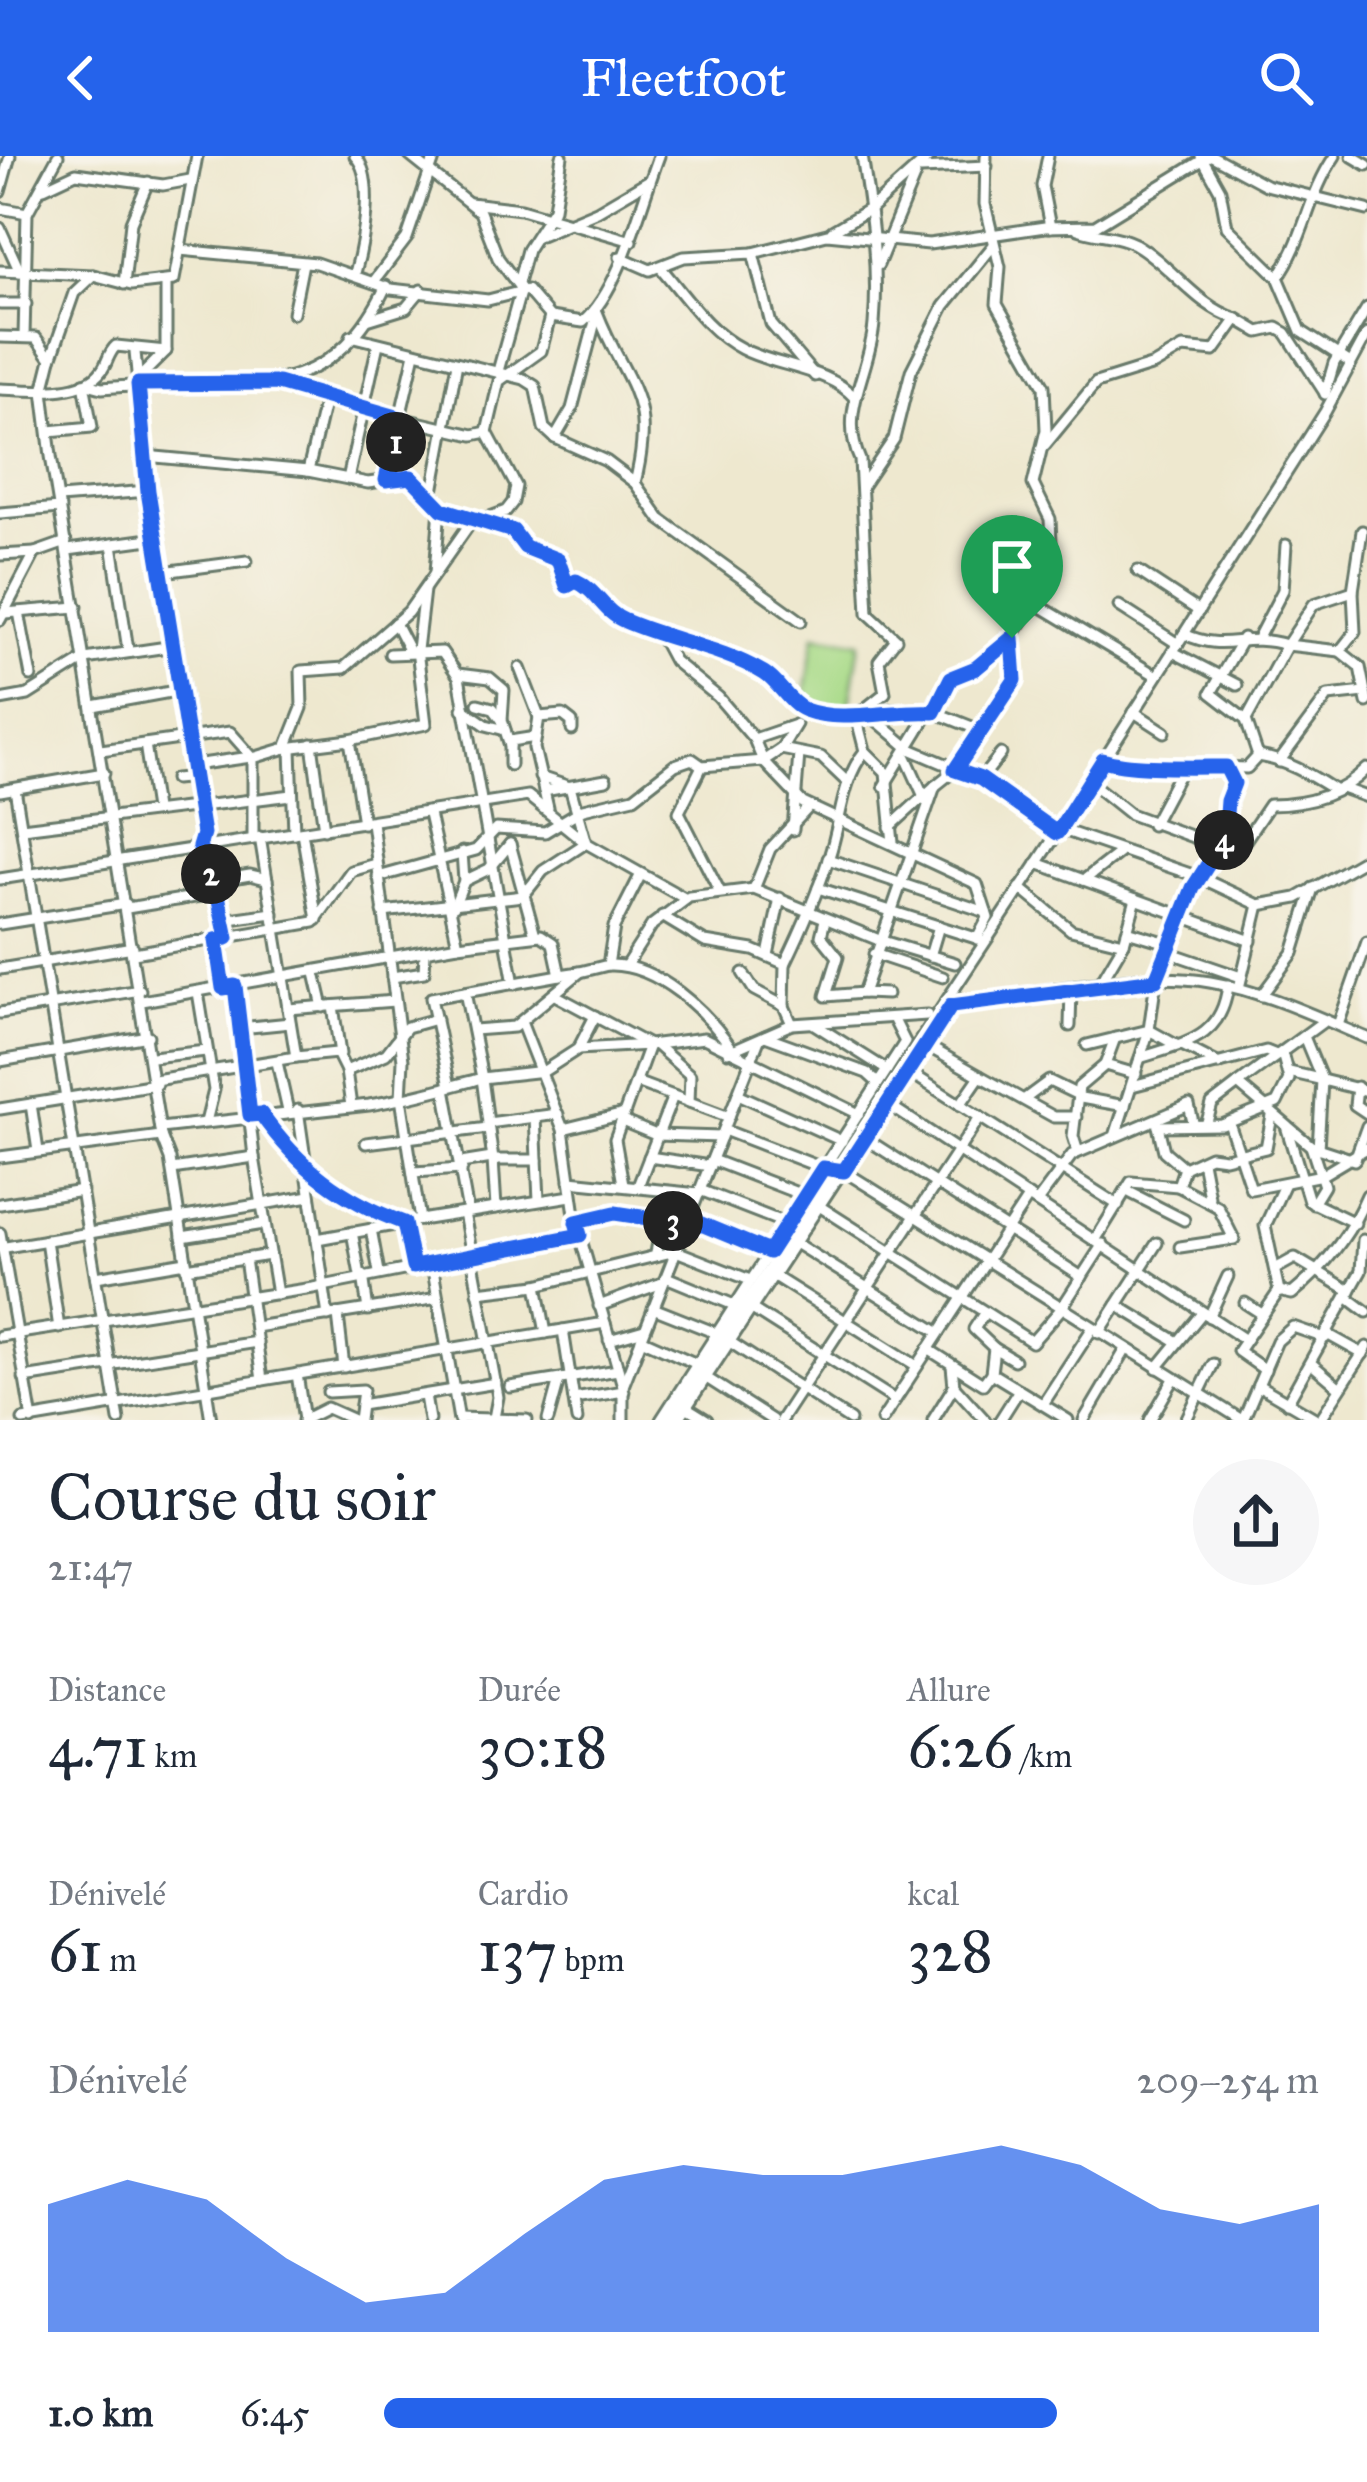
<!DOCTYPE html>
<html lang="fr">
<head>
<meta charset="utf-8">
<style>
  body { margin:0; font-family:"IM FELL Great Primer",serif; background:#f6f6f7; color:#1f2937; height:100vh; display:flex; flex-direction:column; font-size:45px; white-space:nowrap }
  * { box-sizing:border-box; margin:0 }
  p { font-size:39px; color:#747a83 }
  .icon { flex:none; width:66px; height:66px; fill:none; stroke:currentColor; stroke-width:2; stroke-linecap:round; stroke-linejoin:round }
  .map { position:relative; height:1264px; overflow:hidden }
  .details { display:flex; flex-direction:column; background:#fff; flex:1 }
  .details>* { flex:none }
  .pin { position:absolute; display:grid; place-items:center; width:102px; height:102px; color:#fff; margin:-123px -51px; border-radius:50% 50% 50% 0; rotate:-45deg; box-shadow:0 0 12px #0007 }
  .pin .icon { rotate:45deg }
  .km { position:absolute; width:60px; height:60px; margin:-30px; border-radius:50%; background:#222; color:#fff; font-size:33px; line-height:60px; text-align:center }
  .round { display:grid; place-items:center; flex:none; width:126px; height:126px; border-radius:63px; background:#f6f6f7 }
  .head { display:flex; align-items:center; justify-content:space-between; height:204px; padding:0 48px }
  h1 { font-size:66px; font-weight:600; line-height:90px }
  .stats { display:grid; grid-template-columns:repeat(3,1fr); gap:18px; height:204px; padding:12px 48px }
  .stats div { display:grid; align-content:center }
  .stats b { font-size:60px; font-weight:600 }
  .stats small { font-size:33px; font-weight:400 }
  .stats p { font-size:33px }
  .chart { height:336px; padding:24px 48px }
  .chart p { display:flex; justify-content:space-between }
  .chart svg { width:100%; height:216px; margin-top:12px; fill:#2563eb; opacity:.7 }
  ul { padding:0 48px; list-style:none; font-size:39px }
  li { display:grid; grid-template-columns:192px 144px 1fr; align-items:center; height:90px }
  li i { height:30px; border-radius:15px; background:#2563eb }
  header { display:flex; justify-content:space-between; align-items:center; height:156px; padding:0 48px; background:#2563eb; color:#fff; font-size:54px; font-weight:600 }
  .map>svg:first-child { display:block }
</style>
</head>
<body>
<header><svg class="icon" aria-label="back" viewBox="0 0 24 24"><path d="M15 5l-7 7 7 7"/></svg>Fleetfoot<svg class="icon" aria-label="search" viewBox="0 0 24 24"><circle cx="10" cy="10" r="6"/><path d="M15 15l6 6"/></svg></header>
<div class="map">
<svg width="1367" height="1264" viewBox="0 0 1367 1264">
  <rect width="100%" height="100%" fill="#f7f3e8"/>
  <filter id="ink" filterUnits="userSpaceOnUse"><feTurbulence type="fractalNoise" baseFrequency=".00833" numOctaves="2"/><feDisplacementMap in="SourceGraphic" scale="24" xChannelSelector="R" yChannelSelector="G"/><feConvolveMatrix kernelMatrix="1 2 1 2 8 2 1 2 1" color-interpolation-filters="sRGB"/></filter>
  <filter id="wash" filterUnits="userSpaceOnUse"><feTurbulence type="fractalNoise" baseFrequency=".004" numOctaves="4" result="noise"/><feDisplacementMap in="SourceGraphic" scale="48" xChannelSelector="R" yChannelSelector="G"/><feGaussianBlur stdDeviation="2.7" result="paint"/><feColorMatrix in="noise" values="0 0 0 0 0 0 0 0 0 0 0 0 0 0 0 0 0 1.4 0 .05"/><feComposite in="paint" operator="in"/></filter>
  <g filter="url(#wash)">
    <rect width="100%" height="100%" fill="#eee8cf"/>
    <polygon fill="#aadb8a" stroke="#648c5f" stroke-width="3" points="815,479 860,486 848,559 803,551"/>
  </g>
  <g filter="url(#ink)">
    <g fill="none" stroke-linecap="round" stroke-linejoin="round">
      <g stroke="#67796a" stroke-width="15">
        <g id="minor">
          <polyline points="410,0 480,56 498,102 521,133 498,215"/>
          <polyline points="1048,0 1042,30 1050,71"/>
          <polyline points="1201,0 1220,34 1227,71 1278,121 1301,175 1349,206"/>
          <polyline points="1212,0 1266,29 1367,54"/>
          <polyline points="1352,0 1367,9"/>
          <polyline points="921,13 987,10"/>
          <polyline points="44,32 76,17 163,29 190,24"/>
          <polyline points="0,36 10,0"/>
          <polyline points="470,47 521,53 632,85"/>
          <polyline points="0,52 27,57"/>
          <polyline points="0,72 20,116"/>
          <path d="M1078 73C1098 80 1116 78 1135 88 1173 110 1194 149 1237 163"/>
          <polyline points="832,75 873,51 930,0"/>
          <polyline points="540,79 597,55 648,25"/>
          <polyline points="180,94 316,107 391,133 488,144 527,134 550,161"/>
          <polyline points="753,97 771,168 815,220"/>
          <polyline points="620,101 650,114 684,101 753,97 827,78 929,88 1045,71 1095,70 1209,0"/>
          <polyline points="878,109 915,19"/>
          <path d="M661 112C686 141 707 175 742 193 776 211 829 212 855 242"/>
          <polyline points="0,115 93,119 131,129 174,124 197,0"/>
          <path d="M355 117C363 89 376 21 355 0"/>
          <path d="M1278 121C1305 83 1308 39 1335 0"/>
          <polyline points="375,124 407,82 435,0"/>
          <polyline points="518,127 527,94 554,52 562,0"/>
          <polyline points="124,128 131,66 148,26"/>
          <polyline points="0,148 26,148"/>
          <path d="M597 156C626 231 657 238 635 327"/>
          <polyline points="293,157 303,107"/>
          <polyline points="367,164 406,152 421,134"/>
          <polyline points="351,180 524,223 535,230 544,272 555,282 606,305 635,327 660,363 801,465"/>
          <polyline points="0,181 36,182 51,203 43,235 51,300 161,980"/>
          <polyline points="24,181 27,57 58,0"/>
          <polyline points="135,196 145,300 308,315 368,327 411,321 442,353 476,362"/>
          <polyline points="415,197 400,262 473,279 487,276"/>
          <polyline points="51,203 74,137 93,119"/>
          <polyline points="138,223 166,195"/>
          <path d="M84 227 102 232C219 219 323 265 386 130"/>
          <polyline points="277,228 400,262 386,324"/>
          <path d="M0 233C28 234 83 241 102 214 108 206 108 197 116 190L166 195V127"/>
          <polyline points="1325,238 1334,207 1367,152"/>
          <polyline points="49,275 92,271 84,227"/>
          <polyline points="555,282 572,253 597,158"/>
          <polyline points="1045,289 1096,227 1154,209 1183,192 1214,195 1237,163 1259,176 1277,172 1286,177 1325,237"/>
          <polyline points="145,300 157,382"/>
          <polyline points="308,315 325,243"/>
          <polyline points="348,323 378,188"/>
          <polyline points="863,329 894,283 911,215 944,150 993,90"/>
          <polyline points="432,341 457,207"/>
          <polyline points="59,342 148,335"/>
          <polyline points="0,357 60,352"/>
          <polyline points="479,363 513,375 525,391 554,399 567,430 576,425 623,465 708,490 762,515 801,552 846,561 889,553 934,556 982,575"/>
          <polyline points="1362,375 1353,435 1355,476 1340,495 1360,511 1367,546"/>
          <polyline points="112,388 128,494"/>
          <path d="M68 394 157 382C165 429 210 663 199 691L215 725 227 782"/>
          <polyline points="0,399 35,397"/>
          <polyline points="1138,415 1199,455"/>
          <polyline points="163,416 247,405"/>
          <polyline points="435,417 440,351"/>
          <polyline points="1035,447 1157,520"/>
          <polyline points="1119,450 1178,488"/>
          <polyline points="19,456 31,520"/>
          <polyline points="5,457 77,451"/>
          <polyline points="0,464 35,397 66,386"/>
          <polyline points="395,467 409,494"/>
          <polyline points="659,477 674,505 718,541 754,583 763,605 803,647 977,728 988,762 977,783"/>
          <path d="M1184 478C1229 498 1239 475 1287 489L1314 448 1353 435"/>
          <polyline points="1259,480 1283,434 1286,389"/>
          <polyline points="1243,482 1211,537 1246,564 1258,600"/>
          <polyline points="1173,496 1237,529"/>
          <polyline points="390,498 442,496 459,521 514,828"/>
          <polyline points="520,512 539,561"/>
          <polyline points="458,518 490,522 504,534 502,564 510,590"/>
          <polyline points="0,544 28,539 85,503 174,490"/>
          <polyline points="478,548 493,552 502,564"/>
          <polyline points="93,550 181,534"/>
          <polyline points="463,553 486,569 505,574"/>
          <polyline points="1134,556 1165,576"/>
          <polyline points="868,557 910,593 981,623 1057,677"/>
          <polyline points="1246,564 1287,489 1340,495"/>
          <polyline points="754,583 795,569"/>
          <polyline points="145,588 155,653"/>
          <polyline points="312,588 324,673"/>
          <polyline points="286,592 350,584"/>
          <polyline points="291,593 294,677"/>
          <polyline points="781,593 821,601 844,623"/>
          <polyline points="101,594 230,576 253,602"/>
          <polyline points="865,595 886,616 893,687"/>
          <polyline points="906,601 926,645"/>
          <path d="M1104 604C1132 614 1210 610 1247 612L1258 600C1286 604 1309 618 1333 633"/>
          <polyline points="1279,606 1328,540 1365,536"/>
          <polyline points="194,609 251,601"/>
          <polyline points="510,609 510,585 536,581"/>
          <polyline points="702,610 679,656 720,736"/>
          <polyline points="175,623 196,621"/>
          <polyline points="981,623 1001,598"/>
          <polyline points="1090,626 1130,658 1220,691"/>
          <polyline points="884,630 947,527 976,512 1011,482"/>
          <polyline points="15,633 119,1264"/>
          <polyline points="1345,633 1367,641"/>
          <polyline points="0,635 104,617"/>
          <polyline points="544,635 606,624"/>
          <polyline points="548,652 534,592 539,561 563,559 572,566 572,574"/>
          <polyline points="429,658 458,789 541,779 553,787 560,819 580,816"/>
          <polyline points="372,666 403,904 401,942 420,1064 404,1067 413,1111"/>
          <polyline points="363,667 350,584 426,568 417,494 424,434"/>
          <polyline points="1152,669 1184,609"/>
          <polyline points="890,671 935,630"/>
          <polyline points="22,672 292,639"/>
          <polyline points="1060,673 1199,721 1259,749 1297,742 1367,702"/>
          <polyline points="793,674 799,598"/>
          <polyline points="302,676 317,764"/>
          <path d="M253 682V602L286 592 302 552 301 515 344 512 408 456 469 369 506 355 513 346 516 330 487 276 499 225 541 195 550 161 583 166C620 135 641 47 659 0"/>
          <polyline points="510,688 535,779"/>
          <polyline points="1218,695 1235,627 1226,611"/>
          <polyline points="828,703 986,756"/>
          <polyline points="1037,707 1251,785"/>
          <polyline points="378,721 476,694 496,673 545,676 583,653 634,641 675,609 692,603 702,610 763,605 781,593 796,568"/>
          <polyline points="0,723 528,640 586,687 686,743"/>
          <polyline points="1084,724 1119,697"/>
          <polyline points="215,725 250,719 267,723"/>
          <polyline points="464,725 489,713 510,688"/>
          <polyline points="818,732 979,783"/>
          <polyline points="1020,732 1071,774 1124,787 1136,743"/>
          <polyline points="754,733 770,693 809,651"/>
          <polyline points="454,750 464,725 462,696"/>
          <polyline points="127,752 219,737"/>
          <polyline points="383,756 523,740 543,715 586,687 570,631 540,621"/>
          <polyline points="662,760 705,786 753,794 785,808 784,850 792,868 728,896"/>
          <polyline points="223,764 273,757"/>
          <polyline points="825,764 821,780 838,801 826,840 863,837"/>
          <polyline points="0,768 126,748"/>
          <polyline points="1127,775 1171,788"/>
          <polyline points="216,784 223,832"/>
          <polyline points="1168,796 1241,821"/>
          <polyline points="134,797 314,766 351,715 376,708"/>
          <polyline points="874,798 943,821"/>
          <polyline points="768,799 780,742"/>
          <polyline points="930,800 939,770"/>
          <polyline points="627,808 652,769 689,741 754,733 879,784 955,807"/>
          <path d="M785 808C802 773 817 738 829 701 842 663 841 625 865 595L856 560 885 537 879 505 896 483 868 457 860 304C838 256 870 216 874 168 879 110 871 57 862 0"/>
          <path d="M608 809C657 807 707 856 733 894"/>
          <polyline points="0,813 133,791"/>
          <polyline points="315,817 323,851"/>
          <polyline points="743,817 754,834 784,850"/>
          <polyline points="392,821 424,816 425,797"/>
          <polyline points="235,830 254,1001 277,1138"/>
          <polyline points="1098,831 1124,787"/>
          <polyline points="1239,832 1259,749"/>
          <polyline points="198,836 214,934 206,966"/>
          <polyline points="465,836 560,819"/>
          <polyline points="887,838 863,837 935,630 955,614 1015,524 1011,482 1035,447 1036,422 1051,386 1050,363 1033,328 1046,274 1044,230 997,148 1000,111 985,48 986,0"/>
          <polyline points="555,839 649,889 704,882 859,958"/>
          <polyline points="1261,840 1293,797 1313,732"/>
          <polyline points="142,845 458,789"/>
          <path d="M950 845 951 850C1029 840 1132 812 1210 826 1263 835 1317 861 1367 882"/>
          <polyline points="333,850 340,898"/>
          <polyline points="288,853 395,845"/>
          <polyline points="0,857 140,834"/>
          <polyline points="1324,865 1238,928 1311,990 1354,1004"/>
          <polyline points="521,866 563,973 576,1066 623,1230 623,1264"/>
          <polyline points="792,868 927,859"/>
          <polyline points="814,868 887,914"/>
          <polyline points="1338,869 1367,786"/>
          <polyline points="1070,870 1071,833"/>
          <polyline points="240,872 290,867"/>
          <polyline points="473,874 514,871 580,816 608,809 614,771 641,718"/>
          <polyline points="765,880 867,917 878,927"/>
          <polyline points="1115,882 1105,909 1136,918"/>
          <polyline points="1305,883 1322,924 1318,993"/>
          <polyline points="922,887 980,920"/>
          <polyline points="656,889 690,919 689,946"/>
          <polyline points="1087,889 1149,874 1176,889"/>
          <polyline points="1184,890 1219,908"/>
          <polyline points="578,893 595,860"/>
          <polyline points="152,901 206,895"/>
          <polyline points="296,901 337,897 346,915 386,898 407,871 436,863"/>
          <path d="M1140 902C1184 887 1222 884 1228 829"/>
          <polyline points="0,905 148,880"/>
          <polyline points="277,906 288,955"/>
          <polyline points="906,914 1118,1049"/>
          <polyline points="346,915 351,950"/>
          <polyline points="1289,916 1319,923"/>
          <polyline points="155,924 296,901 260,681"/>
          <polyline points="1322,924 1367,935"/>
          <polyline points="636,926 729,961"/>
          <polyline points="1132,930 1266,895 1276,899"/>
          <polyline points="1357,931 1355,949 1367,957"/>
          <polyline points="445,932 468,1056"/>
          <polyline points="738,938 842,985"/>
          <polyline points="1026,942 1049,925 1078,939"/>
          <polyline points="1081,942 1125,950"/>
          <polyline points="886,947 1244,1183"/>
          <polyline points="31,948 38,995"/>
          <polyline points="960,949 980,920 1054,961 1076,961"/>
          <polyline points="0,953 156,928"/>
          <polyline points="298,954 328,1160"/>
          <polyline points="261,958 329,1033 404,1067"/>
          <polyline points="535,961 539,1044"/>
          <polyline points="1157,964 1158,970 1222,969 1277,947 1289,923 1282,897"/>
          <polyline points="622,965 656,979 721,981"/>
          <polyline points="1207,966 1212,948 1238,928"/>
          <polyline points="488,967 558,958"/>
          <polyline points="1229,967 1251,1033 1322,1019 1367,992"/>
          <polyline points="1158,970 1164,995 1184,1012"/>
          <polyline points="1286,970 1309,1045 1355,1067"/>
          <path d="M160 972 369 949C407 943 445 932 482 922L465 836 431 842 450 930"/>
          <polyline points="563,973 624,958"/>
          <polyline points="724,974 825,1013"/>
          <path d="M1115 980 1149 874 1156 824 1193 732 1210 705 1242 689 1269 649C1305 649 1341 639 1367 613"/>
          <polyline points="863,981 1082,1121"/>
          <polyline points="366,987 488,972"/>
          <polyline points="1311,990 1324,1030 1313,1048"/>
          <polyline points="1078,996 1073,980 1079,931 1105,909"/>
          <polyline points="0,1001 161,980 170,1003 211,1264"/>
          <polyline points="649,1001 710,1010"/>
          <polyline points="1355,1003 1367,970"/>
          <polyline points="493,1004 496,1052"/>
          <polyline points="537,1004 493,1004 482,922 544,915 578,893 649,889 615,983 623,1028"/>
          <polyline points="712,1004 805,1040"/>
          <polyline points="1202,1005 1209,1041"/>
          <polyline points="461,1007 492,1002"/>
          <polyline points="839,1012 1242,1264"/>
          <polyline points="1184,1012 1210,1000 1225,1002 1266,992 1272,960"/>
          <polyline points="172,1013 254,1001"/>
          <polyline points="414,1016 462,1013"/>
          <polyline points="570,1025 699,1038"/>
          <polyline points="638,1030 673,940"/>
          <polyline points="1178,1030 1218,1051 1234,1083 1180,1091"/>
          <polyline points="700,1034 790,1069"/>
          <polyline points="1127,1035 1184,1064"/>
          <polyline points="1037,1046 1072,999 1189,949 1193,966"/>
          <polyline points="0,1048 82,1035"/>
          <polyline points="816,1048 1032,1186 1061,1153 1103,1088"/>
          <polyline points="464,1057 498,1241 494,1262"/>
          <polyline points="689,1063 769,1096"/>
          <polyline points="420,1064 571,1040"/>
          <polyline points="576,1066 615,1057 687,1068"/>
          <polyline points="371,1073 379,1116"/>
          <polyline points="352,1076 360,1119"/>
          <polyline points="0,1077 32,1264"/>
          <polyline points="182,1081 264,1068"/>
          <polyline points="317,1083 400,1068"/>
          <polyline points="1096,1083 1131,1026 1178,1030 1184,1012"/>
          <polyline points="46,1084 59,1172"/>
          <polyline points="795,1087 938,1176"/>
          <polyline points="0,1092 310,1040"/>
          <polyline points="656,1097 662,1064"/>
          <polyline points="245,1103 262,1224"/>
          <polyline points="432,1108 459,1264"/>
          <polyline points="186,1112 270,1099"/>
          <polyline points="1277,1112 1295,1102 1350,1135"/>
          <polyline points="769,1117 917,1210"/>
          <polyline points="363,1119 368,1154"/>
          <polyline points="96,1121 186,1106"/>
          <polyline points="666,1121 734,1149"/>
          <polyline points="537,1129 546,1177"/>
          <path d="M1279 1135 1292 1138C1326 1110 1350 1079 1367 1039"/>
          <polyline points="478,1136 537,1129 676,1095 750,1124"/>
          <polyline points="1347,1141 1367,1156"/>
          <polyline points="1245,1147 1262,1158"/>
          <polyline points="1117,1149 1176,1185"/>
          <polyline points="599,1150 662,1127"/>
          <polyline points="653,1152 716,1177"/>
          <polyline points="752,1153 895,1244"/>
          <polyline points="338,1159 344,1211"/>
          <polyline points="1209,1161 1228,1120"/>
          <polyline points="255,1171 438,1142"/>
          <polyline points="563,1174 577,1264"/>
          <polyline points="1099,1177 1157,1087"/>
          <polyline points="1327,1178 1363,1198"/>
          <polyline points="0,1180 313,1132 580,1079"/>
          <polyline points="641,1183 697,1208"/>
          <polyline points="609,1184 644,1174"/>
          <polyline points="730,1186 850,1264"/>
          <polyline points="994,1192 1014,1204"/>
          <polyline points="928,1193 983,1228 991,1217 994,1192 974,1173 985,1156"/>
          <polyline points="1313,1209 1340,1232"/>
          <polyline points="1157,1212 1202,1157"/>
          <polyline points="1265,1214 1238,1195 1279,1135 1265,1070 1285,1027"/>
          <polyline points="991,1217 1068,1264"/>
          <polyline points="297,1218 304,1264"/>
          <polyline points="705,1221 772,1264"/>
          <polyline points="24,1222 257,1186"/>
          <polyline points="1258,1229 1318,1264"/>
          <polyline points="623,1230 759,884"/>
          <polyline points="954,1230 985,1264"/>
          <polyline points="510,1231 618,1214"/>
          <polyline points="328,1236 363,1234 359,1264"/>
          <polyline points="425,1240 429,1264"/>
          <polyline points="574,1243 624,1235"/>
          <polyline points="1287,1247 1361,1115 1363,1084"/>
          <polyline points="1043,1248 1092,1173"/>
          <polyline points="361,1249 496,1227"/>
          <polyline points="686,1251 707,1264"/>
          <polyline points="459,1262 527,1264"/>
          <polyline points="23,1264 605,1167"/>
          <polyline points="303,1264 327,1252 354,1264"/>
          <polyline points="548,1264 559,1224"/>
          <polyline points="661,1264 905,886 893,862"/>
          <polyline points="669,1264 1060,673 1325,256 1367,178"/>
          <polyline points="678,1264 951,850"/>
          <polyline points="781,1264 980,961"/>
          <polyline points="882,1264 1029,1040"/>
          <polyline points="933,1264 954,1230 952,1210"/>
          <polyline points="1000,1264 1019,1234"/>
          <polyline points="1084,1264 1126,1193"/>
          <polyline points="1150,1264 1174,1223"/>
          <polyline points="1186,1264 1213,1208"/>
          <polyline points="1243,1264 1277,1185 1293,1171 1325,1182"/>
          <polyline points="1320,1264 1367,1191"/>
        </g>
      </g>
      <use href="#minor" stroke="#fff" stroke-width="9"/>
    </g>
  </g>
  <g fill="none" stroke-linecap="round" stroke-linejoin="round" filter="url(#ink)">
    <g stroke="#fff" stroke-width="24">
      <path id="route" d="M278 227 400 262 386 324 411 321 442 353 513 375 525 391 558 404 567 430 576 425C597 434 604 457 625 465 671 485 720 491 764 517 779 526 789 548 805 554 842 568 893 553 934 556L951 522 976 512 1012 482 1015 524 955 614 981 623 1057 677 1103 604C1130 613 1193 611 1226 611L1234 627 1227 645 1224 683 1193 732 1156 824 951 850 844 1015 823 1012 769 1096 689 1063 687 1068 615 1057 576 1066 580 1079 413 1111 404 1067C342 1044 299 1012 261 958L250 959 235 830 223 832 216 784 227 782 215 725 199 691 203 678 148 335 138 228Z"/>
    </g>
    <use href="#route" stroke="#2563eb" stroke-width="15"/>
  </g>
</svg>
<div class="pin" style="left:1012px;top:482px;background:#1e9e55"><svg class="icon" aria-label="arrive" viewBox="0 0 24 24"><path d="M6 21V4h12l-3 4 3 4H6"/></svg></div>
<b class="km" style="left:396px;top:286px">1</b>
<b class="km" style="left:211px;top:718px">2</b>
<b class="km" style="left:673px;top:1065px">3</b>
<b class="km" style="left:1224px;top:684px">4</b>
</div>
<section class="details">
<div class="head"><div><h1>Course du soir</h1><p>21:47</p></div><a class="round"><svg class="icon" aria-label="share" viewBox="0 0 24 24"><path d="M12 15V3M7 8l5-5 5 5M5 13v7h14v-7"/></svg></a></div>
<div class="stats">
<div><p>Distance</p><b>4.71<small> km</small></b></div>
<div><p>Durée</p><b>30:18</b></div>
<div><p>Allure</p><b>6:26<small> /km</small></b></div>
</div>
<div class="stats">
<div><p>Dénivelé</p><b>61<small> m</small></b></div>
<div><p>Cardio</p><b>137<small> bpm</small></b></div>
<div><p>kcal</p><b>328</b></div>
</div>
<div class="chart"><p><span>Dénivelé</span>209–254 m</p>
<svg viewBox="0 0 160 44" preserveAspectRatio="none"><path d="M0 44V18L10 13L20 17L30 29L40 38L50 36L60 24L70 13L80 10L90 12L100 12L110 9L120 6L130 10L140 19L150 22L160 18V44z"/></svg>
</div>
<ul>
<li><b>1.0 km</b>6:45<i style="width:72%"></i></li>
</ul>
</section>
</body>
</html>
